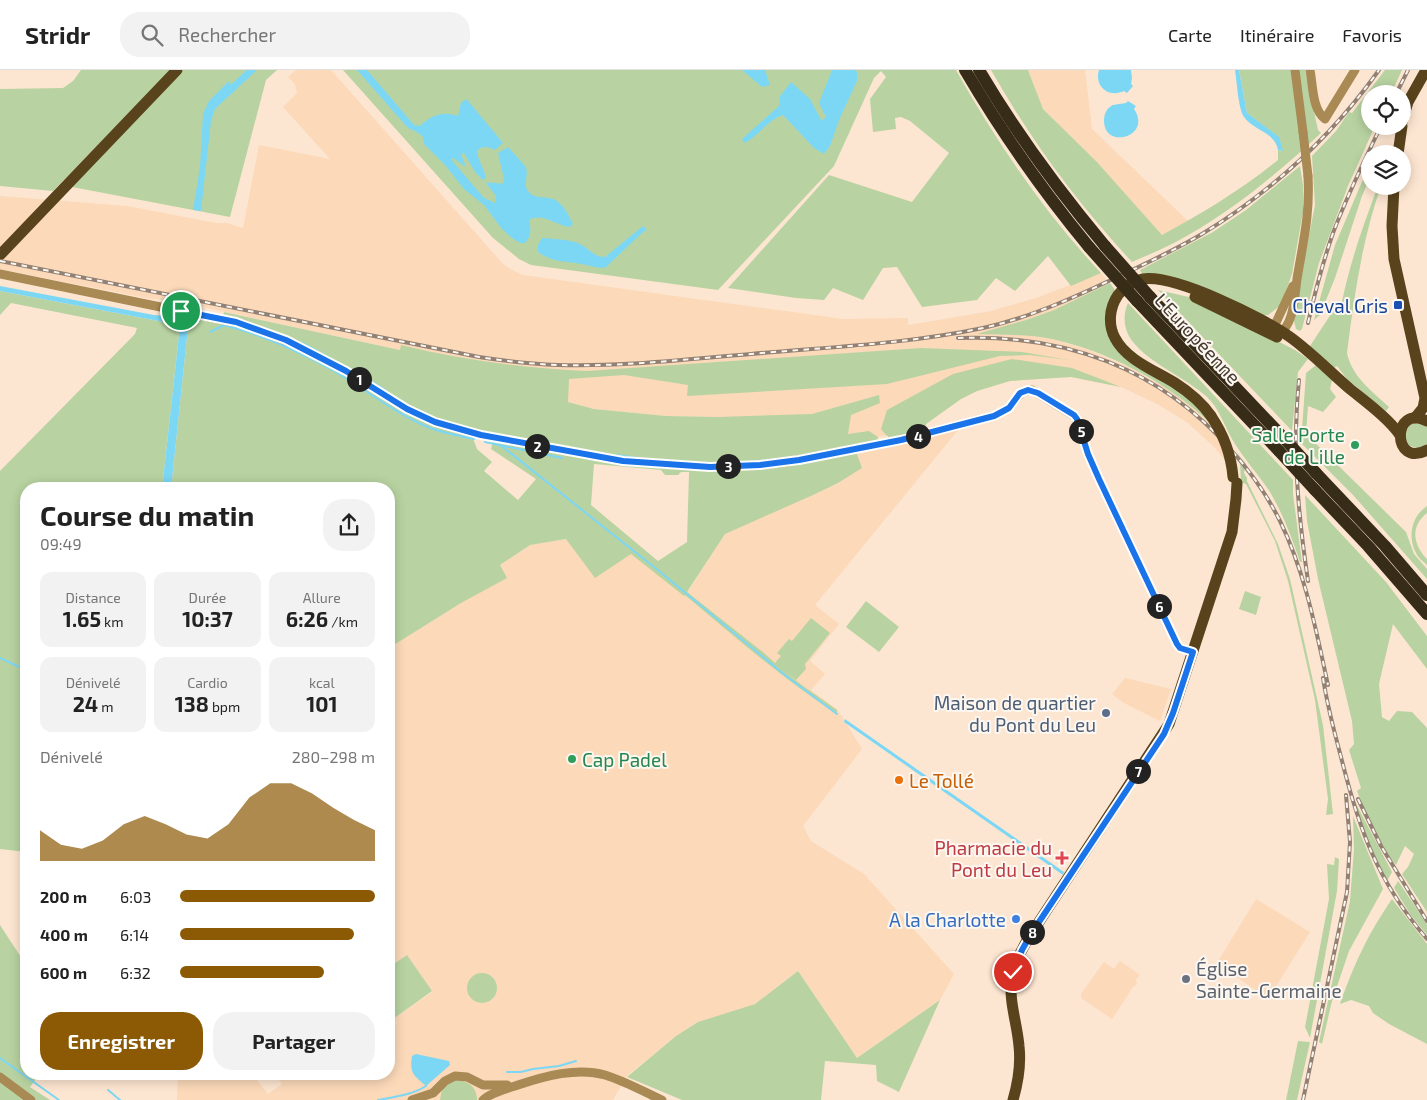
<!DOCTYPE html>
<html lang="fr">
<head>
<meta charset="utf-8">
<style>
  body { margin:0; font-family:"Exo 2",sans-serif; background:#f2f2f2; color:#222; height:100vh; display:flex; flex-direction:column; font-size:19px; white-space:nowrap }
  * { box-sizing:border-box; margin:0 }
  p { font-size:16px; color:#767676 }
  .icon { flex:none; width:28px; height:28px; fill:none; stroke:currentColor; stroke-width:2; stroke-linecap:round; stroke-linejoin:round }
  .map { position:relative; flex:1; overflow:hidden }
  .sheet { position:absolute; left:20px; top:412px; width:375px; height:598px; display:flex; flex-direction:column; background:#fff; border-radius:20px; box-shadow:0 2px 12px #0003 }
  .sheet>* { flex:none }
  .controls { position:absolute; left:1361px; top:15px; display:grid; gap:10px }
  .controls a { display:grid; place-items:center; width:50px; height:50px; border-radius:50%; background:#fff; box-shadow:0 2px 12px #0003; font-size:25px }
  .pin { position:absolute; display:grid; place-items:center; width:42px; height:42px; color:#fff; margin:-21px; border:2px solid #fff; border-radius:50%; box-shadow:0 1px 5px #0007 }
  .km { position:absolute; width:25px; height:25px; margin:-12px; border-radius:50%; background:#222; color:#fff; font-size:14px; line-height:25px; text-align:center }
  .round { display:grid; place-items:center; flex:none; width:52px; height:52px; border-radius:20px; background:#f2f2f2 }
  .overview { display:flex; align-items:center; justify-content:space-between; height:85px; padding:0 20px }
  h1 { font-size:28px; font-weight:700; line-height:38px }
  .figures { display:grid; grid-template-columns:repeat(3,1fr); gap:8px; height:85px; padding:5px 20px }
  .figures div { display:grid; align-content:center; border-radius:12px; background:#f2f2f2; text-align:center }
  .figures b { font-size:21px; font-weight:700 }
  .figures small { font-size:14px; font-weight:400 }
  .figures p { font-size:14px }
  .chart { height:140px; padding:10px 20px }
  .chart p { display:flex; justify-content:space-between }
  .chart svg { width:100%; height:90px; margin-top:5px; fill:#8c5a05; opacity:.7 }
  .cta { display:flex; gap:10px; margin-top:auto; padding:10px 20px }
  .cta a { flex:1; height:58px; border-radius:20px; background:#8c5a05; color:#fff; font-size:20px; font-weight:700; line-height:58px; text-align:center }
  .cta a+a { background:#f2f2f2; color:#222 }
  ul { padding:0 20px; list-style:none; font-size:16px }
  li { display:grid; grid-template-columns:80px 60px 1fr; align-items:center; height:38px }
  li i { height:12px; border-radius:6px; background:#8c5a05 }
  header { display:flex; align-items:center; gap:30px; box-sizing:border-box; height:70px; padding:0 25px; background:#fff; border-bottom:1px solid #e0e0e0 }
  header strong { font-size:24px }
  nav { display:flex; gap:28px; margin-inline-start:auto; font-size:18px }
  .search { width:350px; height:45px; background:#f2f2f2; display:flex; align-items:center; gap:12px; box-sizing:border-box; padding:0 18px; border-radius:20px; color:#767676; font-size:19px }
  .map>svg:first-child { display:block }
</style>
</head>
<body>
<header>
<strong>Stridr</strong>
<div class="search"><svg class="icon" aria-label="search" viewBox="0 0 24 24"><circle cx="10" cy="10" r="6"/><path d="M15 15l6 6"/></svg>Rechercher</div>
<nav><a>Carte</a><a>Itinéraire</a><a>Favoris</a></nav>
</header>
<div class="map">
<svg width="1427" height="1030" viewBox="0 0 1427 1030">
  <rect width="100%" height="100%" fill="#fde6d1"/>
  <g fill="#fbd9b9">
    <polygon points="296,0 331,0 503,194 512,200 523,205 843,249 908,248 908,255 991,241 1036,228 1101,203 1110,213 1054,240 1026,250 1026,265 1052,269 1089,280 1131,298 1172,321 1210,353 1219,367 1228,394 1214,377 1188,353 1157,334 1121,317 1071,307 1010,311 977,321 961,329 926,354 925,361 959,359 815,535 839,554 810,591 825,604 811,620 838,640 862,679 803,756 811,771 864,804 954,904 940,930 857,988 798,901 755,934 698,952 676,966 627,1006 613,1030 177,1030 178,1004 252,1004 268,1024 282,1014 275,1004 389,1004 389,952 432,922 407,885 389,897 389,601 390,600 389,578 461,533 506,508 500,495 530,475 566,469 631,484 689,520 725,464 838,413 861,398 854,376 915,362 798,378 718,347 665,346 594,339 568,332 568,309 419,284 216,240 176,230 151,229 0,199 0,126 127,136 216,153 227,153 243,158 259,75 330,89 283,37 297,23 295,14 288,7"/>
    <polygon points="1028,0 1085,0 1092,59 1188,151 1162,165 1097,92 1043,39"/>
    <polygon points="1125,608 1171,619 1160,651 1124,633 1112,624"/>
    <polygon points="1256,829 1310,862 1268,929 1217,893"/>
    <polygon points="1120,891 1140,905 1136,910 1137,914 1133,917 1112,949 1081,928 1081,924 1104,892 1114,899"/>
  </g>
  <g fill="#b8d3a1" fill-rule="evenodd">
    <polygon points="81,0 171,0 53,121 0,116 0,19 63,18 73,11"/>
    <polygon points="183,0 277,0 266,10 230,147 72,117"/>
    <path d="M343 0H956C997 73 1044 142 1101 203L1071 216 1048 186 1015 221 996 208 977 230 922 237 897 197 883 198 863 230 833 218 824 230 796 228 728 218 829 105 912 132 949 83 910 51 901 47 895 48 896 59 873 62 870 29 886 7 881 1 874 8 834 96 718 220 531 195 519 189 493 168Z"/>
    <path d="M991 0H1028L1043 39 1097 92 1162 165C1203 143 1242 119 1278 90V80L1282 81 1278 67 1247 43 1239 0H1305L1318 60 1321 63C1276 105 1229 144 1174 173 1160 180 1146 186 1132 192 1078 134 1030 69 991 0Z"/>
    <polygon points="1385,0 1402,0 1391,24 1370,24 1370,56 1375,56 1348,116 1319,193 1302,259 1300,261 1296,259 1293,247 1315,135 1312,86 1336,61 1349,42 1352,43"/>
    <polygon points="1370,93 1370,107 1362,126 1335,208 1320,245 1314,250 1335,175"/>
    <polygon points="1300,96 1303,115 1303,142 1292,204 1281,235 1268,245 1262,245 1196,216 1161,204 1143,205 1140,200 1213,162 1246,140"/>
    <path d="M1378 116H1381C1362 170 1354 227 1347 283 1352 307 1372 321 1389 337L1386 341 1347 309 1337 296 1332 299 1308 279 1335 238 1341 236C1350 193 1362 158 1378 116Z"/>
    <path d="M1110 213 1115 220 1107 259 1187 327 1201 341 1209 352C1166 312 1110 282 1052 269 1028 264 1002 265 977 264L1026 250 1054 240Z"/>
    <polygon points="1158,220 1193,228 1295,280 1308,289 1298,302 1292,361"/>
    <polygon points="0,221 164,252 166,246 181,249 178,257 179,265 162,419 26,419 26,782 0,779 0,401 135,264 137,258 11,233 0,245"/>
    <path d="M1128 233 1293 410V424L1302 492H1300C1292 468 1283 444 1270 422 1258 404 1243 388 1232 369 1224 355 1219 338 1207 327 1186 308 1149 293 1133 272 1124 261 1122 246 1128 233Z"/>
    <path d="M224 242 400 280 401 275C462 290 524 298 587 301L921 278 1022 282 1069 290 1030 285 1000 286 887 314 687 326 688 315 624 305 569 309 568 332 594 339 666 346 718 347 812 344 879 325 880 333 851 345 848 364 869 361 878 367 877 371 854 376 862 398 838 413 813 425 725 464 687 522 764 583 775 593 781 586 777 583 789 569 792 571 811 548 830 563 805 594 806 599 796 610 780 598 803 616 837 640V644C783 609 734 566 685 525L684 526 631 484 595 508 566 469 530 475 500 495 507 508 461 533 389 578V419H171L189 248 221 251ZM472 366 493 371 491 379 536 409 518 430 484 401 492 392 477 379ZM594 394 661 400 665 405H678L681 402H689L687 472 658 491 591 435Z"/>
    <polygon points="1012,289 1072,298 1121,317 1071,307 1010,311 977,321 961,329 926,354 924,361 890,368 885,364 881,359 887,340 953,304"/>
    <polygon points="1316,295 1332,310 1330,319 1336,327 1323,342 1308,336 1306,364 1406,462 1414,484 1427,499 1427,509 1353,425 1301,373 1306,303"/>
    <path d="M1410 354H1424L1427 356V374C1421 380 1415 378 1408 375L1404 365Z"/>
    <polygon points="1237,383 1246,394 1244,403 1247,408 1247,411 1278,474 1290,509 1323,655 1333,744 1326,745 1328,729 1315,630 1288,511 1275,471 1246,414 1241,412 1240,391"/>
    <polygon points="1305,425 1386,512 1427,566 1427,599 1393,554 1379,614 1382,647 1389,651 1397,641 1412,642 1427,658 1427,842 1402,804 1408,797 1414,784 1405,776 1396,795 1384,780 1368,749 1357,721 1361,718 1349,680 1354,674 1352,651 1318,509 1307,451"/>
    <path d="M1427 436V443C1410 456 1413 475 1427 489V495C1423 491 1418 488 1416 483 1407 466 1412 446 1427 436Z"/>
    <polygon points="1245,521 1261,527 1256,545 1239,539"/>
    <polygon points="866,531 899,557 879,582 846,557"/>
    <path d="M1354 730 1392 802 1387 811C1371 786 1362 758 1354 730Z"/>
    <polygon points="1353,746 1383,819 1349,881 1332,931 1322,974 1319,972 1350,831 1354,779"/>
    <polygon points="1335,787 1339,789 1337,821 1310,968 1305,957 1329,829 1327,794 1334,795"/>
    <polygon points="1398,811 1427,854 1427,865 1410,844 1394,818"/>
    <path d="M1392 829 1427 874V974L1389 954 1373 943 1369 936 1351 930 1340 934C1354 894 1368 864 1392 829Z"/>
    <polygon points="0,855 26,895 26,1004 40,1004 30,1017 50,1030 0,1030"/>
    <polygon points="407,885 432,921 389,952 389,897"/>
    <polygon points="798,901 857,988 940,930 899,1022 877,1011 876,995 825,991 821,1030 682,1030 627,1007 676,966 698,952 755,934"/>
    <circle cx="482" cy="918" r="15"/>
    <polygon points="1298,971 1310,972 1297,1030 1286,1030"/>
    <path d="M453 1010C467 1011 476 1014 477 1030H440L442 1019Z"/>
  </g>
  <g fill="#7cd7f5">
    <path d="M357 0H367L414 55 420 56C432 45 443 41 458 46L461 33 466 29 469 32 503 73 495 80C487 77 483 75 477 81 478 91 484 98 486 108L483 110 475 102 464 83 461 84 466 97 453 88 451 89 455 94 484 128 495 133 496 126 486 113C493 111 497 115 503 113L504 109 498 83 508 77 526 97C528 104 525 112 526 117 531 132 548 124 557 131 565 137 569 146 573 154L570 157C557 156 542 142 529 150 531 158 532 166 525 173H520L512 168 502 159 484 135 464 119 445 95 424 74 423 67 417 62 408 58Z"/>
    <polygon points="742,0 765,0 770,15 762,17"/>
    <path d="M832 0H855L857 2V11L839 50 830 76 824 84 814 78 783 45C767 50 759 66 744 73L742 69 779 36 780 26 791 12 810 29 821 50 824 49 826 47 819 33Z"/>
    <path d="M1099 0H1131L1132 8 1131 14 1133 16 1127 23 1124 21C1109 28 1094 17 1099 0Z"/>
    <path d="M1235 0H1239L1247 43 1279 67 1283 81 1278 80C1275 62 1254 61 1244 47 1238 38 1237 12 1235 0Z"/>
    <polygon points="229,11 234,21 215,39 211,51 201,141 193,140 200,97 203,44 209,31"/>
    <path d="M1128 31 1136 36 1134 39C1153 67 1104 80 1104 51 1104 43 1107 38 1113 35L1126 33Z"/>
    <path d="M643 156 647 160 643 162 605 198C596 198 589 195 581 194 565 191 551 192 538 182V175L542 168C553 169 567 169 578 173 588 177 593 187 605 187Z"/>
    <polygon points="0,216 154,245 166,246 164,252 0,221"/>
    <polygon points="182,247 189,248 171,419 162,419 179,265 178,252"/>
    <polygon points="845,649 1064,802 1063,805 844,652"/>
    <path d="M416 984 449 991 450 995 426 1016C415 1006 409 1004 412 986Z"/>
  </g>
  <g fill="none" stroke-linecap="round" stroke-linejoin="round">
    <g stroke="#7cd7f5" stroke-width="2">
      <path d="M210 262 224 255C263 265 299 281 334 301 366 319 395 344 430 358 444 363 459 366 474 369"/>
      <polyline points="302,273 330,288"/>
      <polyline points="367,309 384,319"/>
      <polyline points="485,372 562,388"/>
      <polyline points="499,374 659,501 786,606 837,644"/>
      <polyline points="617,385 637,388"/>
      <polyline points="389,564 389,565"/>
      <polyline points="0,588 26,600"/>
      <polyline points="0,988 59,1030"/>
      <polyline points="507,1002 521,1002 533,999 559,996 576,991"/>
      <polyline points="108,1020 120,1030"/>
      <path d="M378 1030C394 1027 412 1025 426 1016"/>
    </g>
    <polyline stroke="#7cd7f5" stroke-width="7" points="226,24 252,0"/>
    <g stroke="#a98a54" stroke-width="9">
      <polyline points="1295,0 1303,62"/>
      <path d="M1310 0C1313 15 1312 39 1325 49L1355 0"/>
      <polyline points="0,204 243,254 294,274 346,301 407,339 435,352 481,365 623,391 710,397 760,395 787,392 901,370 994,346 1009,338 1022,322 1032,320 1076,347 1088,384 1099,409 1177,574 1180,578 1193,582"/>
      <polyline points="1272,261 1293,216"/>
      <path d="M1278 265C1296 253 1294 223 1298 203 1304 168 1310 143 1308 106"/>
      <polyline points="0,1007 31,1030"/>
      <polyline points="412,1030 433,1023 445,1011 455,1006 467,1007 483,1015 507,1015"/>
      <path d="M483 1030C492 1022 506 1019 518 1015 545 1006 577 997 605 1005 625 1011 644 1022 662 1030"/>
    </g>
    <g stroke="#58431c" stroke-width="11">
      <polyline points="1402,52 1408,32 1426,0"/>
      <polyline points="1398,84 1402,56"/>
      <polyline points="1394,116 1392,156 1394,189 1425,328 1423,338 1415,348"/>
      <polyline points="0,185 177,0"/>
      <polyline points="1195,227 1277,267"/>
      <path d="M1211 346C1202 333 1189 322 1175 313 1156 301 1126 290 1115 268 1108 255 1109 238 1118 225 1124 217 1133 211 1143 209 1175 204 1263 248 1290 267 1311 282 1330 302 1350 319 1366 332 1388 348 1400 365"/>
      <path d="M1427 351C1391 333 1392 399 1427 380"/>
      <path d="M1013 1030C1018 1013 1021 994 1019 976 1017 952 1008 930 1012 906 1015 891 1023 877 1031 864L1169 654 1232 462 1236 429 1237 413"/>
    </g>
    <g stroke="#372c18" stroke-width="12">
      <path d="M965 0C1002 63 1043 121 1089 177"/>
      <path d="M979 0C1016 63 1058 120 1105 176"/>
      <polyline points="1150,227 1278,362"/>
      <polyline points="1137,231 1279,381"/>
      <polyline points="1316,403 1385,476 1427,525"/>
      <polyline points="1315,420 1368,476 1427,544"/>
    </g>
    <g stroke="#928173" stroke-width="4">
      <g id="rail">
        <polyline points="1396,24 1408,0"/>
        <path d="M0 191 479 287C505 291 532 294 558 295 622 297 687 289 751 284 829 277 907 274 983 258 1028 248 1071 229 1113 209 1143 195 1173 181 1202 164 1271 122 1332 66 1379 0"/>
        <path d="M1308 253C1315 222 1323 192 1333 163 1347 126 1364 91 1381 56"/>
        <path d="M958 268C1065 264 1160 298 1231 380 1250 401 1267 425 1280 451 1305 502 1316 560 1328 615"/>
        <path d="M1299 310C1292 379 1298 443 1308 511"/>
        <path d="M1323 608C1327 634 1334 661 1341 687 1359 759 1377 811 1427 869"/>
        <polyline points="1358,729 1381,776 1427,851"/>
        <polyline points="1303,1030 1347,822 1350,772 1346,725"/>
      </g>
    </g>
    <use href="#rail" stroke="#fcf7f1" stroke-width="2" stroke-dasharray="5.5" stroke-linecap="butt"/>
    <polyline stroke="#a98a54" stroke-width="9" points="1303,62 1308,106"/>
    <path stroke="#58431c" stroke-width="11" d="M1211 346C1224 365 1231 384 1233 407"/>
    <g stroke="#372c18" stroke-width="12">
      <polyline points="1105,176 1150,227"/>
      <polyline points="1089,177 1137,231"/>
      <polyline points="1278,362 1316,403"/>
      <polyline points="1279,381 1315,420"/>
    </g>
  </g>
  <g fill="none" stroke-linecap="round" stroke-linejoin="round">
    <g stroke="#fff" stroke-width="10">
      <polyline id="route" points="181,241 236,252 286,270 346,301 407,339 435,352 481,365 623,391 710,397 760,395 799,390 901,370 994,346 1009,338 1020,323 1028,320 1038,323 1074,345 1077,349 1088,384 1099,409 1177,574 1180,578 1193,582 1173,643 1164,664 1031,864 1022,880 1013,902"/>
    </g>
    <use href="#route" stroke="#1a73e8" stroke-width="6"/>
  </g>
  <rect fill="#1a4fb4" stroke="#fcf7f1" stroke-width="2" x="1393" y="230" width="10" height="10" rx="2.5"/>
  <g fill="#2e9e5b" stroke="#fcf7f1" stroke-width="2">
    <circle cx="1355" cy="375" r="5"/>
    <circle cx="572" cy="689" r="5"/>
  </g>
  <circle fill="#5c6f8a" stroke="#fcf7f1" stroke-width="2" cx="1106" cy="643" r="5"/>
  <circle fill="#e8710a" stroke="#fcf7f1" stroke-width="2" cx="899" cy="710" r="5"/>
  <path fill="#e0444e" stroke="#fcf7f1" stroke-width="2" d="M1059.5 780.5h5v5h5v5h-5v5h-5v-5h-5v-5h5z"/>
  <circle fill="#3f7fe0" stroke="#fcf7f1" stroke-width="2" cx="1016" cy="849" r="5"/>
  <circle fill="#6b7280" stroke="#fcf7f1" stroke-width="2" cx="1186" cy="909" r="5"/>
  <g text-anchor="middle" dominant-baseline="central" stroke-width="4" stroke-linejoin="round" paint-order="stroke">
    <g font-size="19" fill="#164399" stroke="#fcf7f1" text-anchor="end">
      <text x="1388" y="235">Cheval Gris</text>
    </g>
    <g font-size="19" fill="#463a30" stroke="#fcf7f1">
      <text transform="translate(1198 268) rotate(47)">L'Européenne</text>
    </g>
    <g font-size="19" fill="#27864d" stroke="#fcf7f1" text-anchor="end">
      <text x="1345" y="364">Salle Porte<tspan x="1345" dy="22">de Lille</tspan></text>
      <text x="582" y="689" text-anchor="start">Cap Padel</text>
    </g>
    <g font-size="19" fill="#4e5e75" stroke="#fcf7f1" text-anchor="end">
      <text x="1096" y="632">Maison de quartier<tspan x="1096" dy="22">du Pont du Leu</tspan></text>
    </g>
    <g font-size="19" fill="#c56008" stroke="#fcf7f1" text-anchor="start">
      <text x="909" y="710">Le Tollé</text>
    </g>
    <g font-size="19" fill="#be3a42" stroke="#fcf7f1" text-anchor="end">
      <text x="1052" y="777">Pharmacie du<tspan x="1052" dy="22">Pont du Leu</tspan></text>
    </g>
    <g font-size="19" fill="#366cbe" stroke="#fcf7f1" text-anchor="end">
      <text x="1006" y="849">A la Charlotte</text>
    </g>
    <g font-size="19" fill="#5b616d" stroke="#fcf7f1" text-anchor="start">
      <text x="1196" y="898">Église<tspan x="1196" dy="22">Sainte-Germaine</tspan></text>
    </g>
  </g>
</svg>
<div class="controls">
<a><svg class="icon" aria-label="locate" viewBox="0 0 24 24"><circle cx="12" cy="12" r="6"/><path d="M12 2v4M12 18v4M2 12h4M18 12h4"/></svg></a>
<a><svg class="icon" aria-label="layers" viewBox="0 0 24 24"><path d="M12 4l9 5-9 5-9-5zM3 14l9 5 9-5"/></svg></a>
</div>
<div class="pin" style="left:181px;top:241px;background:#1e9e55"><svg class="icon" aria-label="arrive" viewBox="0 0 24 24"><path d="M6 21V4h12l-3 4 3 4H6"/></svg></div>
<div class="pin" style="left:1013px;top:902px;background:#d93025"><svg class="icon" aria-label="check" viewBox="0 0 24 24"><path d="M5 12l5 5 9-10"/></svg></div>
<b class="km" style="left:359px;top:309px">1</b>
<b class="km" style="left:537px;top:376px">2</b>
<b class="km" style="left:728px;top:396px">3</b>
<b class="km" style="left:918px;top:366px">4</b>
<b class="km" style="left:1081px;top:361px">5</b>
<b class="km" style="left:1159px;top:536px">6</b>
<b class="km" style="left:1138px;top:701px">7</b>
<b class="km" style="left:1032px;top:862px">8</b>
<section class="sheet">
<div class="overview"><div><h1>Course du matin</h1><p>09:49</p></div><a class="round"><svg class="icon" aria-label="share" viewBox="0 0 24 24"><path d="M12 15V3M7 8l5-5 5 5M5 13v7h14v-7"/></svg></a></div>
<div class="figures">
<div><p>Distance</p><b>1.65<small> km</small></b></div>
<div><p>Durée</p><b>10:37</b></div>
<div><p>Allure</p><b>6:26<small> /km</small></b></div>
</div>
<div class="figures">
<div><p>Dénivelé</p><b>24<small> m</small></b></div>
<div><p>Cardio</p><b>138<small> bpm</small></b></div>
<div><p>kcal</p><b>101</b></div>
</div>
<div class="chart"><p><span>Dénivelé</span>280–298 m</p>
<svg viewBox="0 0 160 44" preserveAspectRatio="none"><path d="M0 44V29L10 36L20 38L30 34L40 26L50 22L60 26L70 31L80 33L90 26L100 13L110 6L120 6L130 11L140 18L150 24L160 29V44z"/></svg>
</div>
<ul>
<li><b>200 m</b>6:03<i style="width:100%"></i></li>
<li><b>400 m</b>6:14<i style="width:89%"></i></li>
<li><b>600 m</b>6:32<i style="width:74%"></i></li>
</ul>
<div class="cta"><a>Enregistrer</a><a>Partager</a></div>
</section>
</div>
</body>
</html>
